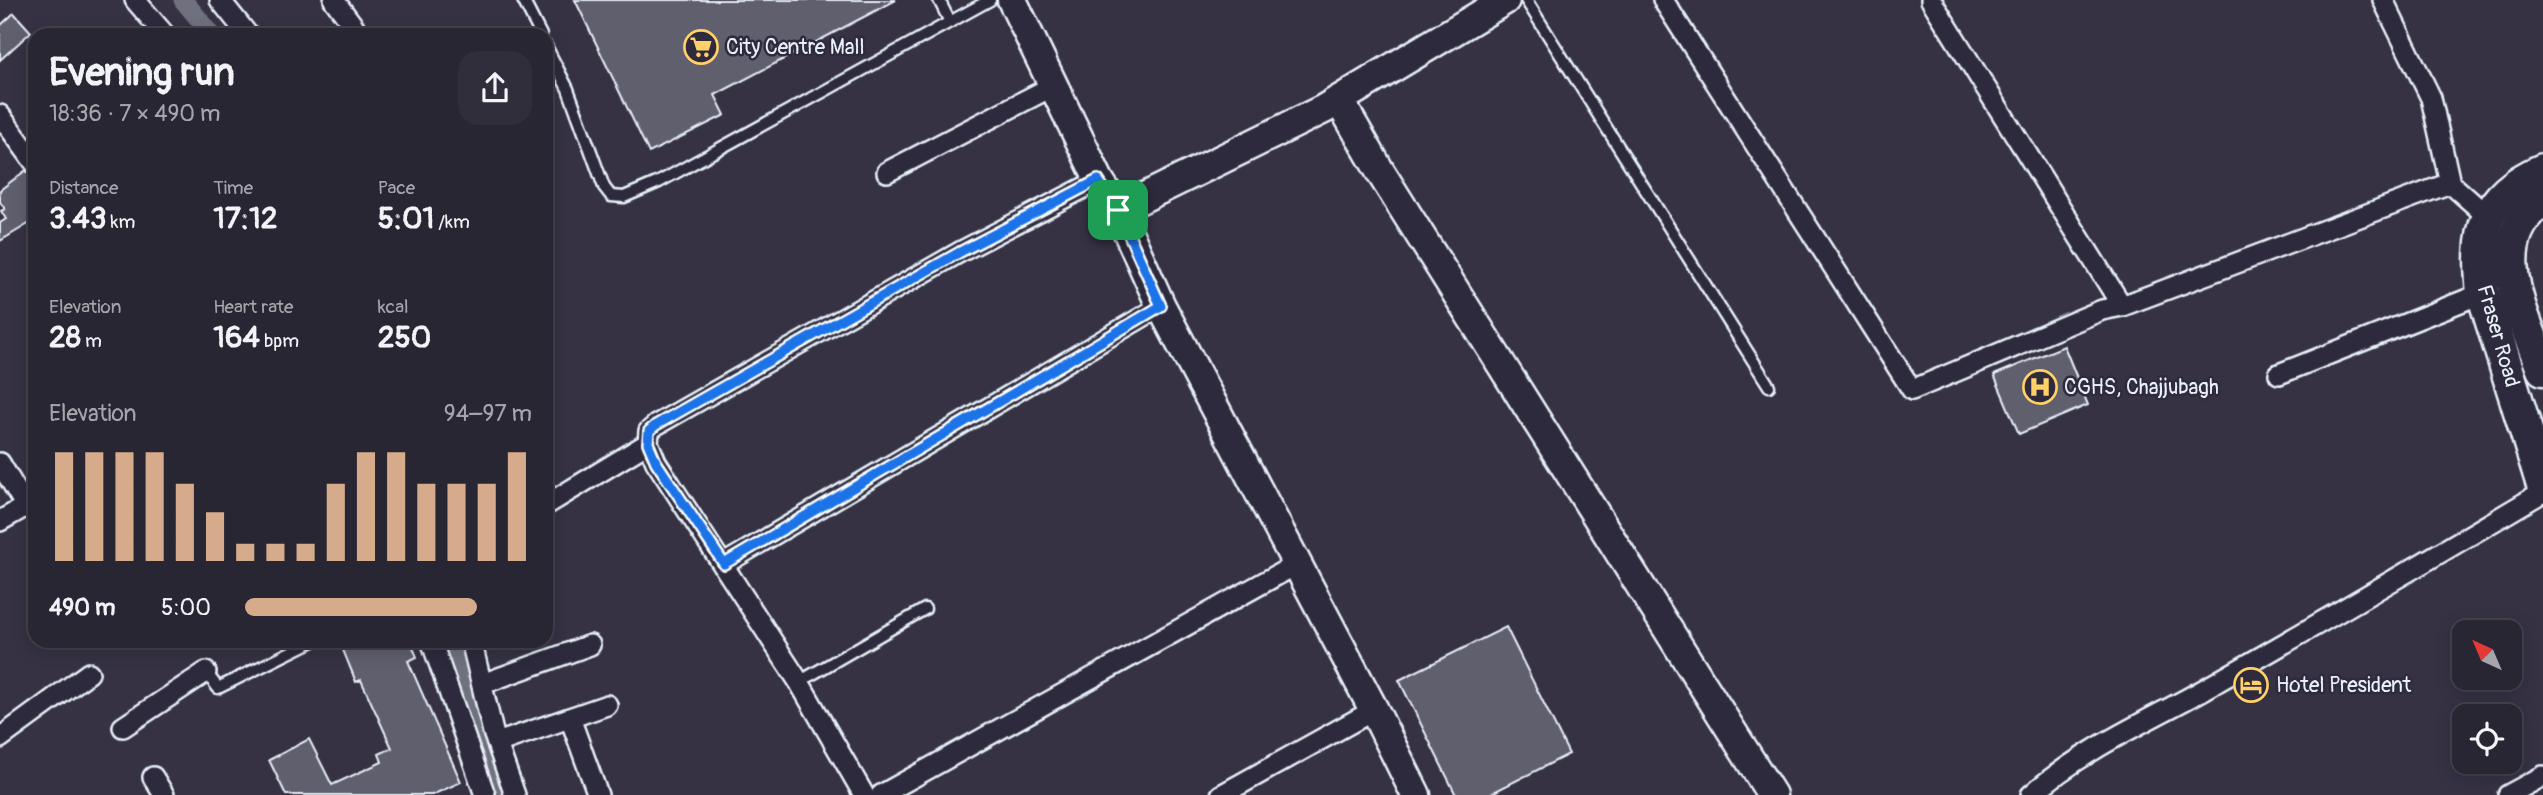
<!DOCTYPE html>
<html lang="en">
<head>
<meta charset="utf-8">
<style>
  body { margin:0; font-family:Pangolin,sans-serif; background:#302e3b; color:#f1f3f6; height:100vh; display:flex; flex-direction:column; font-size:26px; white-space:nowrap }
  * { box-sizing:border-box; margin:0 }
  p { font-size:23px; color:#a5a5ac }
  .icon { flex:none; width:38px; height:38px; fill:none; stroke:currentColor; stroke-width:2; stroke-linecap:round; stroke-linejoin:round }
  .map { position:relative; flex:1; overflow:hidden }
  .details { position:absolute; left:28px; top:28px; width:525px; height:620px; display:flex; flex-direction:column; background:#282633; border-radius:21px; box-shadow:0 4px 18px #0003,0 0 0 2px #44434e }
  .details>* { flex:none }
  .needle { width:46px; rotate:316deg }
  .fabs { position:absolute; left:2452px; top:620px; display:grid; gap:14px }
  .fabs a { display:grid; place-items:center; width:70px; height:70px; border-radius:14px; background:#282633; box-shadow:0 4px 18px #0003,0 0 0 2px #44434e; font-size:35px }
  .pin { position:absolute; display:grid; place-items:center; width:60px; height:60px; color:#fff; margin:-30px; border-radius:14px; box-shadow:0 4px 10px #0006 }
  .round { display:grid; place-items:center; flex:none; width:74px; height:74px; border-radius:21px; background:#302e3b }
  .overview { display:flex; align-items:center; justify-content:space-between; height:119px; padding:0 21px }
  h1 { font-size:38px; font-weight:800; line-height:52px }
  .figures { display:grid; grid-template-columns:repeat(3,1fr); gap:10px; height:119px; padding:7px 21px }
  .figures div { display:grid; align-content:center }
  .figures b { font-size:30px; font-weight:800 }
  .figures small { font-size:19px; font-weight:400 }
  .figures p { font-size:19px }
  .chart { height:196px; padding:14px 21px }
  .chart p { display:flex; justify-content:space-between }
  .chart svg { width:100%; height:126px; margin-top:7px; stroke:#d6ab8b; stroke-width:6 }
  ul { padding:0 21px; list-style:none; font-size:23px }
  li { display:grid; grid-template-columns:112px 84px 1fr; align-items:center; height:52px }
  li i { height:18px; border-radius:9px; background:#d6ab8b }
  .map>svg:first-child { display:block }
</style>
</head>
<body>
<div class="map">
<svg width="2543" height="795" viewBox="0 0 2543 795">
  <rect width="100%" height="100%" fill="#363244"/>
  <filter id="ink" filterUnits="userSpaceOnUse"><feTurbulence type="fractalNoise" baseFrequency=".0143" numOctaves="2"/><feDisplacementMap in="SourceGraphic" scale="14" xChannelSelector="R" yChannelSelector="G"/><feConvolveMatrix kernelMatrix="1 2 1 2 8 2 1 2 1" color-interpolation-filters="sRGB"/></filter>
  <g filter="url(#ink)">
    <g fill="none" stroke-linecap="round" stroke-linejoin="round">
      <g stroke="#70717f" stroke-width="19">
        <polyline points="183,0 212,35"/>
        <polyline points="451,640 500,795"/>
      </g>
    </g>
    <g fill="#605e6e" stroke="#e8f1f8" stroke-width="2">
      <polygon points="575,0 896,0 715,95 725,115 649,153"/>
      <polygon points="14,13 31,32 0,60 0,26"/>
      <polygon points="25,171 35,175 35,220 0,241 0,223 6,219 1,211 5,209 0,202 0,190"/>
      <polygon points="2064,346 2088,405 2019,434 1994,375"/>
      <polygon points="1506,627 1569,754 1488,795 1456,795 1399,680"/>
      <polygon points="352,640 410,640 417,657 408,661 461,782 432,795 286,795 269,760 309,739 332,785 382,762 379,754 392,748 361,680 356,682 341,645"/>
    </g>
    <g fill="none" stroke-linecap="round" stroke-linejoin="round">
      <g stroke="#e8f1f8" stroke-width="15">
        <g id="lane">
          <polyline points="523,0 541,35"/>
          <polyline points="939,0 950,22"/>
          <polyline points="1526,0 1769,386"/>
          <polyline points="546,46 568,89 604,187 611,196 624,197 659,182 990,0"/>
          <polyline points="206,672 218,688 315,640"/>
          <polyline points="799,682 925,609"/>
        </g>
      </g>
      <g stroke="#e8f1f8" stroke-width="24">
        <g id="street">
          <polyline points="135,0 165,35"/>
          <polyline points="220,0 248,35"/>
          <polyline points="334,0 360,35"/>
          <polyline points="1663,0 1912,390 2102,310 2122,306 2450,183 2487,216"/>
          <polyline points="1931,0 2122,306"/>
          <polyline points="2383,0 2431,98 2450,183"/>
          <polyline points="0,115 35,163"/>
          <polyline points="887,172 1053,86"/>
          <polyline points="2279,374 2483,293"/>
          <polyline points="0,463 25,505"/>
          <polyline points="546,505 648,443"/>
          <polyline points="0,521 35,501"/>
          <polyline points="724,564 1161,306"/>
          <polyline points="431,640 485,795"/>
          <polyline points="471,640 493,732 515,795"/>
          <polyline points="482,684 590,645"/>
          <polyline points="570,718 598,795"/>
          <polyline points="123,727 206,672"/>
          <polyline points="0,738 89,673"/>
          <polyline points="497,743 607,705"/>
          <polyline points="153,777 164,795"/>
          <polyline points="864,795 799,682 656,462 648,443 649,431 656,425 960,252 1099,180"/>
          <polyline points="881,795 1297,564"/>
          <polyline points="1221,795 1374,710"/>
          <path d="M2031 795C2082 750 2144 723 2203 690 2317 625 2430 559 2543 492"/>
          <polyline points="2508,795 2543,776"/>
        </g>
      </g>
      <g stroke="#e8f1f8" stroke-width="33">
        <g id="secondary">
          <polyline points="1012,0 1099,180 1118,210 1161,306 1374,710 1416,795"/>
          <polyline points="1339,100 1381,173 1772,795"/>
          <polyline points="1118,210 1324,109 1505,0"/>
        </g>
      </g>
      <g stroke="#e8f1f8" stroke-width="37">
        <g id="primary">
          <path d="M2543 170C2482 196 2477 233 2483 293L2543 485"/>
          <path d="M2543 200C2483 243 2523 314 2543 369"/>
        </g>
      </g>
      <use href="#lane" stroke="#2f2a3d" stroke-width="10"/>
      <use href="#street" stroke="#2f2a3d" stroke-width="19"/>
      <use href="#secondary" stroke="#2f2a3d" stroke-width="28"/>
      <use href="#primary" stroke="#2f2a3d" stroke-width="32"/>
    </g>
  </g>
  <g fill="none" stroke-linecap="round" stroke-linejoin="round" filter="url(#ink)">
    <g stroke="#fff" stroke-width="14">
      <polygon id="route" points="1098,180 1118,210 1161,306 724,564 656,462 648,443 649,431 656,425 960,252"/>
    </g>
    <use href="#route" stroke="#1a73e8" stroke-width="9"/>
  </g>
  <defs>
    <g id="supermarket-ring" transform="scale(1.75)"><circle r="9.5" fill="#2f2a3d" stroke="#ffd166" stroke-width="1.5"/><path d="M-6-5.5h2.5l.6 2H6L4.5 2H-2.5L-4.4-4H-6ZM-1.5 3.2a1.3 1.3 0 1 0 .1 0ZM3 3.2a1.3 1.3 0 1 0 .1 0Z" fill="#ffd166"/></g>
    <g id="hospital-ring" transform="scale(1.75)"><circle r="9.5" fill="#2f2a3d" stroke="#ffd166" stroke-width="1.5"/><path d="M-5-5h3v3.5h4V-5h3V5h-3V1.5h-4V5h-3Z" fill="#ffd166"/></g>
    <g id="hotel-ring" transform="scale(1.75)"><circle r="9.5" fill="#2f2a3d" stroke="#ffd166" stroke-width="1.5"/><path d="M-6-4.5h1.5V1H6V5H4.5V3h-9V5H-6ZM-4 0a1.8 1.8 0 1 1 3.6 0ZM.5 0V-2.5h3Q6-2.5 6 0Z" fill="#ffd166"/></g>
  </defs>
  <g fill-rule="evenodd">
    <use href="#supermarket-ring" x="701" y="47"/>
    <use href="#hospital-ring" x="2040" y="387"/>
    <use href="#hotel-ring" x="2251" y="685"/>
  </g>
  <g text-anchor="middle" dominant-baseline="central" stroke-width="5" stroke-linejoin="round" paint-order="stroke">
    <g font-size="21" fill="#e8f1f8" stroke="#2f2a3d" text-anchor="start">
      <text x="726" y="47">City Centre Mall</text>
      <text x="2064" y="387">CGHS, Chajjubagh</text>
      <text x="2276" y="685">Hotel President</text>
    </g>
    <g font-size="21" fill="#e8f1f8" stroke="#2f2a3d">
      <text transform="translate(2498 336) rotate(74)">Fraser Road</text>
    </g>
  </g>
</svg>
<div class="fabs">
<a><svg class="needle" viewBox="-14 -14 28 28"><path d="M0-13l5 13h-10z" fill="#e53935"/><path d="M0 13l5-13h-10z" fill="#a5a5ac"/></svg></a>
<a><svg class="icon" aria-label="locate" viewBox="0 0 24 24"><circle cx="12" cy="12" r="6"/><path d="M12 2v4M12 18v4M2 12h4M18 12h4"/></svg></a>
</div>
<div class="pin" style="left:1118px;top:210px;background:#1e9e55"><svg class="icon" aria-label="arrive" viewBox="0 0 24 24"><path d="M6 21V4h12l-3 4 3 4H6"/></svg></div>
<section class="details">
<div class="overview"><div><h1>Evening run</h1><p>18:36 · 7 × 490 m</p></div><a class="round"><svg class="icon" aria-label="share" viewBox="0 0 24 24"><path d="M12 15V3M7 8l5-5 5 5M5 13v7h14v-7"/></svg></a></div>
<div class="figures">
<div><p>Distance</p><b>3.43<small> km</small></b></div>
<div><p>Time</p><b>17:12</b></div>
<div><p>Pace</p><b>5:01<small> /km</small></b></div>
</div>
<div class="figures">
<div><p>Elevation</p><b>28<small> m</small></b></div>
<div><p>Heart rate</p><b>164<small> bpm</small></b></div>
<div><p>kcal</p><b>250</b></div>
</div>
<div class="chart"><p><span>Elevation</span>94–97 m</p>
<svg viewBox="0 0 160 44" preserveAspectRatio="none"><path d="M5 44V6M15 44V6M25 44V6M35 44V6M45 44V17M55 44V27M65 44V38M75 44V38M85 44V38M95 44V17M105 44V6M115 44V6M125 44V17M135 44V17M145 44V17M155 44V6"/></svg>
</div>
<ul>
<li><b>490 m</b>5:00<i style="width:81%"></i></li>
</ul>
</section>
</div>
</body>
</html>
